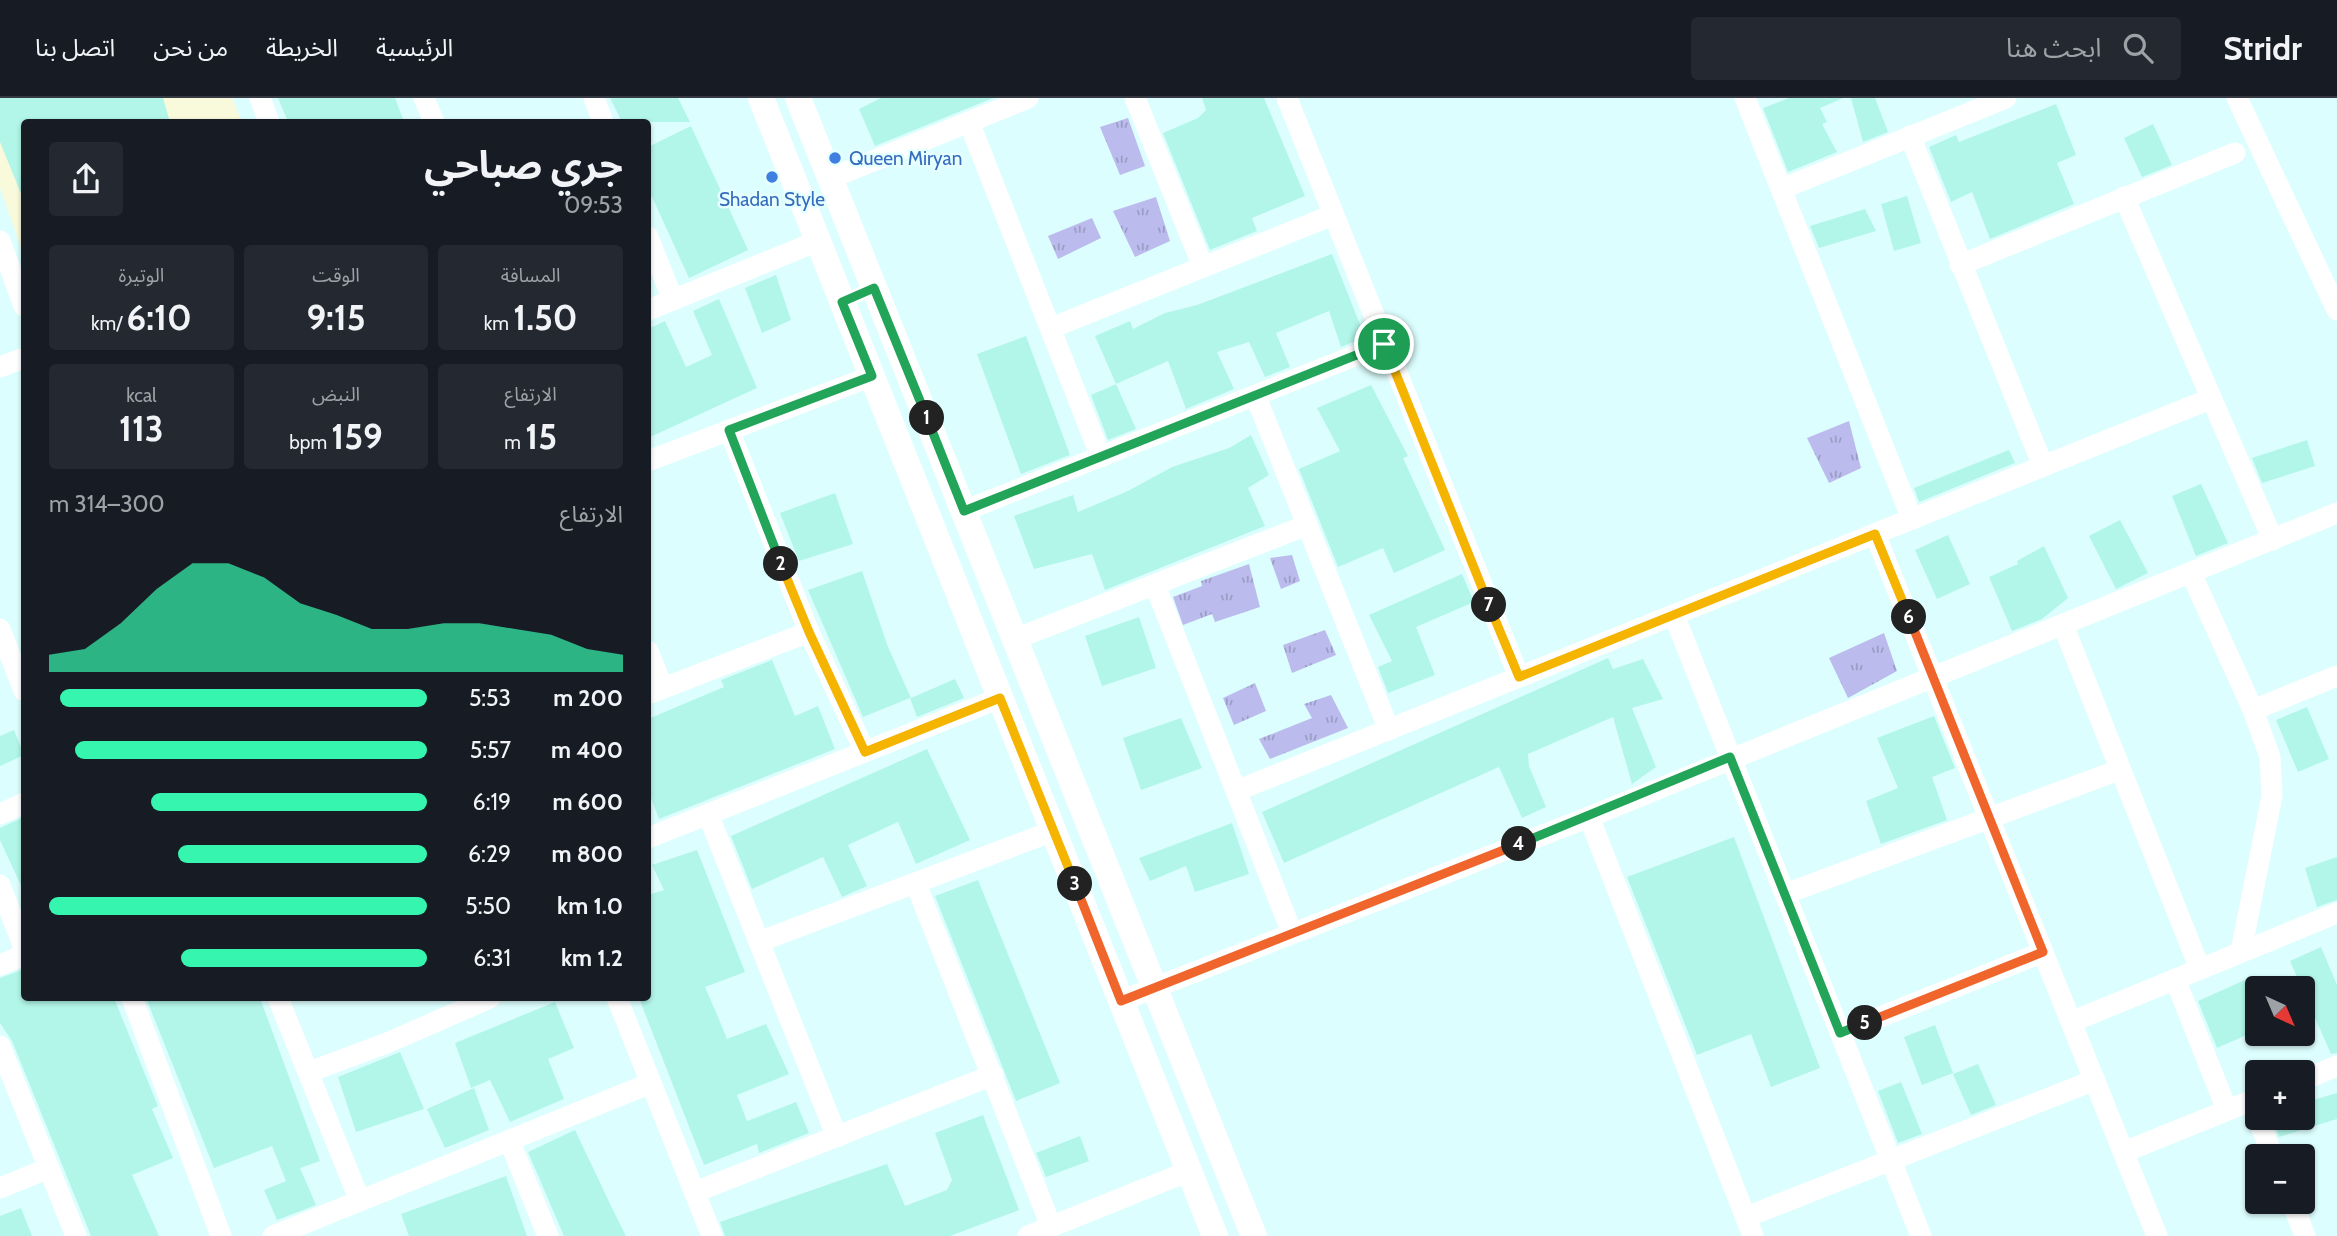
<!DOCTYPE html>
<html lang="ar">
<head>
<meta charset="utf-8">
<style>
  body { margin:0; font-family:Cabin,"Noto Sans Arabic",sans-serif; background:#242831; color:#f1f3f6; direction:rtl; height:100vh; display:flex; flex-direction:column; font-size:26px; white-space:nowrap }
  * { box-sizing:border-box; margin:0 }
  p { font-size:23px; color:#9ea1a6 }
  .icon { flex:none; width:38px; height:38px; fill:none; stroke:currentColor; stroke-width:2; stroke-linecap:round; stroke-linejoin:round }
  .map { position:relative; flex:1; overflow:hidden; direction:ltr }
  .drawer { position:absolute; left:21px; top:21px; width:630px; height:882px; display:flex; flex-direction:column; background:#171b24; border-radius:7px; box-shadow:0 2px 5px #0004; direction:rtl }
  .drawer>* { flex:none }
  .needle { width:46px; rotate:136deg }
  .tools { position:absolute; left:2245px; top:878px; display:grid; gap:14px }
  .tools a { display:grid; place-items:center; width:70px; height:70px; border-radius:7px; background:#171b24; box-shadow:0 2px 5px #0004; font-size:35px }
  .pin { position:absolute; display:grid; place-items:center; width:60px; height:60px; color:#fff; margin:-30px; border:4px solid #fff; border-radius:50%; box-shadow:0 2px 7px #0007 }
  .km { position:absolute; width:35px; height:35px; margin:-18px; border-radius:50%; background:#222; color:#fff; font-size:19px; line-height:35px; text-align:center }
  .round { display:grid; place-items:center; flex:none; width:74px; height:74px; border-radius:7px; background:#242831 }
  .headline { display:flex; align-items:center; justify-content:space-between; height:119px; padding:0 28px }
  h1 { font-size:38px; font-weight:700; line-height:52px }
  .stats { display:grid; grid-template-columns:repeat(3,1fr); gap:10px; height:119px; padding:7px 28px }
  .stats div { display:grid; align-content:center; border-radius:7px; background:#242831; text-align:center }
  .stats b { font-size:35px; font-weight:700 }
  .stats small { font-size:19px; font-weight:400 }
  .stats p { font-size:19px }
  .chart { height:196px; padding:14px 28px }
  .chart p { display:flex; justify-content:space-between }
  .chart svg { width:100%; height:126px; margin-top:7px; fill:#36f5ae; opacity:.7 }
  ul { padding:0 28px; list-style:none; font-size:23px }
  li { display:grid; grid-template-columns:112px 84px 1fr; align-items:center; height:52px }
  li i { height:18px; border-radius:9px; background:#36f5ae }
  header { display:flex; align-items:center; gap:42px; box-sizing:border-box; height:98px; padding:0 35px; background:#171b24; border-bottom:2px solid #363941 }
  header strong { font-size:33px }
  nav { display:flex; gap:38px; margin-inline-start:auto; font-size:24px }
  .search { width:490px; height:63px; background:#242831; display:flex; align-items:center; gap:18px; box-sizing:border-box; padding:0 24px; border-radius:7px; color:#9ea1a6; font-size:26px }
  .map>svg:first-child { display:block }
</style>
</head>
<body>
<header>
<strong>Stridr</strong>
<div class="search"><svg class="icon" aria-label="search" viewBox="0 0 24 24"><circle cx="10" cy="10" r="6"/><path d="M15 15l6 6"/></svg>ابحث هنا</div>
<nav><a>الرئيسية</a><a>الخريطة</a><a>من نحن</a><a>اتصل بنا</a></nav>
</header>
<div class="map">
<svg width="2337" height="1138" viewBox="0 0 2337 1138">
  <defs>
    <pattern id="grass-tufts" width="24" height="20" patternUnits="userSpaceOnUse" patternTransform="scale(1.75)"><rect width="24" height="20" fill="#bbbbed"/><path d="M3 7l-1-3M5 7V3M7 7l1-3M15 17l-1-3M17 17v-4M19 17l1-3" fill="none" stroke="#9a9dc4"/></pattern>
  </defs>
  <rect width="100%" height="100%" fill="#ddfefe"/>
  <polygon fill="#f9fadb" points="0,0 232,0 242,24 24,24 24,158 0,90"/>
  <g fill="url(#grass-tufts)">
    <polygon points="1128,20 1145,68 1120,77 1100,29"/>
    <polygon points="1156,99 1170,143 1135,159 1113,113"/>
    <polygon points="1092,120 1101,140 1058,161 1048,138"/>
    <polygon points="1849,323 1861,370 1829,385 1807,340"/>
    <polygon points="1292,457 1300,483 1281,491 1270,460"/>
    <polygon points="1249,466 1260,509 1215,524 1212,516 1183,527 1173,499 1202,488 1201,483"/>
    <polygon points="1325,532 1336,557 1292,575 1283,547"/>
    <polygon points="1884,535 1897,573 1848,600 1829,560"/>
    <polygon points="1255,585 1266,613 1234,627 1223,600"/>
    <polygon points="1331,597 1348,630 1270,661 1259,641 1312,620 1304,606"/>
  </g>
  <g fill="#b2f6e9">
    <polygon points="0,0 163,0 170,24 24,24 24,103 0,44"/>
    <polygon points="278,0 395,0 404,24 288,24"/>
    <polygon points="610,0 678,0 690,24 622,24"/>
    <polygon points="881,0 993,0 875,48 859,11"/>
    <polygon points="1202,0 1264,0 1305,98 1252,120 1257,133 1210,152 1163,35 1198,20 1206,12"/>
    <polygon points="1789,0 1843,0 1820,10 1827,24 1822,26 1837,54 1788,74 1763,10"/>
    <polygon points="1851,0 1875,0 1888,34 1863,44"/>
    <polygon points="2056,6 2076,57 2057,65 2074,106 1990,141 1972,94 1951,104 1929,49 1956,37 1959,44"/>
    <polygon points="2153,26 2172,67 2142,79 2124,40"/>
    <polygon points="691,28 748,152 689,180 648,90 648,49"/>
    <polygon points="1907,98 1921,145 1894,153 1881,106"/>
    <polygon points="1865,111 1876,133 1819,150 1810,128"/>
    <polygon points="1332,156 1365,239 1341,249 1329,213 1276,235 1290,269 1265,279 1249,244 1217,254 1234,291 1186,311 1168,263 1116,286 1095,238 1130,223 1133,231 1165,215 1197,207"/>
    <polygon points="776,177 791,222 762,235 745,190"/>
    <polygon points="719,201 757,290 648,340 648,231 665,223 686,269 712,257 693,213"/>
    <polygon points="1026,238 1070,357 1021,376 977,256"/>
    <polygon points="1116,286 1136,331 1108,342 1091,297"/>
    <polygon points="1371,287 1408,358 1403,360 1445,452 1394,475 1383,450 1338,469 1299,371 1340,353 1317,310"/>
    <polygon points="1251,337 1269,377 1248,390 1265,428 1105,492 1092,456 1034,471 1014,418 1073,397 1078,414 1128,393 1172,369 1229,350"/>
    <polygon points="2307,342 2315,368 2262,385 2252,360"/>
    <polygon points="2009,352 2015,365 1919,404 1914,390"/>
    <polygon points="2201,386 2228,445 2196,458 2172,398"/>
    <polygon points="835,395 853,446 799,463 780,415"/>
    <polygon points="2120,422 2148,475 2116,491 2089,438"/>
    <polygon points="1948,437 1970,486 1937,501 1915,452"/>
    <polygon points="2044,448 2068,500 2042,521 2012,533 1989,479 2018,466 2017,463"/>
    <polygon points="862,473 888,549 911,600 955,581 964,600 917,619 910,600 863,619 808,492"/>
    <polygon points="1462,476 1474,504 1416,529 1435,577 1388,595 1378,569 1392,563 1369,517"/>
    <polygon points="1139,519 1156,570 1102,588 1085,538"/>
    <polygon points="1608,560 1613,571 1643,561 1663,601 1632,610 1656,669 1632,686 1613,619 1528,656 1529,668 1546,709 1522,720 1499,669 1284,765 1262,714"/>
    <polygon points="772,562 795,618 818,608 835,651 659,721 648,692 648,621 724,589 721,582"/>
    <polygon points="2307,609 2329,661 2298,674 2276,622"/>
    <polygon points="1934,618 1955,670 1932,679 1947,722 1881,746 1866,703 1898,690 1877,640"/>
    <polygon points="1181,620 1202,670 1141,692 1123,640"/>
    <polygon points="14,632 24,657 0,668 0,638"/>
    <polygon points="927,651 970,742 916,766 898,724 848,747 867,788 842,799 823,759 752,791 731,738"/>
    <polygon points="24,719 24,794 0,742 0,730"/>
    <polygon points="1232,725 1249,776 1195,794 1186,768 1150,783 1139,760"/>
    <polygon points="1734,739 1820,970 1771,989 1751,936 1697,957 1627,779"/>
    <polygon points="697,752 745,874 705,889 718,919 727,941 766,926 789,976 737,997 747,1023 796,1004 809,1035 759,1055 757,1046 704,1067 639,900 648,900 648,797 664,792 652,767"/>
    <polygon points="2337,759 2337,802 2317,809 2305,770"/>
    <polygon points="978,782 1060,985 1016,1003 935,798"/>
    <polygon points="2321,849 2337,887 2337,955 2331,956 2290,863"/>
    <polygon points="24,871 24,900 114,900 158,1008 152,1011 173,1060 132,1077 159,1138 91,1138 12,943 0,925 0,880"/>
    <polygon points="2247,881 2258,905 2258,932 2217,950 2198,903"/>
    <polygon points="146,900 260,900 320,1063 300,1070 316,1107 277,1122 264,1092 286,1083 272,1048 214,1070"/>
    <polygon points="555,904 574,950 548,961 564,1001 510,1024 490,982 471,990 455,945"/>
    <polygon points="1935,927 1953,975 1922,987 1904,939"/>
    <polygon points="400,954 424,1011 356,1034 338,979"/>
    <polygon points="1978,966 1996,1007 1971,1017 1953,976"/>
    <polygon points="1901,984 1922,1036 1898,1045 1878,993"/>
    <polygon points="474,990 489,1032 445,1050 427,1011"/>
    <polygon points="2337,995 2337,1021 2279,1039 2272,1020 2303,1020 2303,1005"/>
    <polygon points="983,1017 1019,1112 950,1138 725,1138 720,1124 887,1066 905,1108 947,1092 952,1082 935,1035"/>
    <polygon points="575,1032 612,1110 626,1138 564,1138 528,1054"/>
    <polygon points="1080,1038 1089,1063 1046,1079 1036,1055"/>
    <polygon points="506,1078 527,1138 409,1138 401,1116"/>
    <polygon points="21,1110 32,1138 0,1138 0,1118"/>
  </g>
  <g fill="none" stroke-linecap="round" stroke-linejoin="round">
    <g stroke="#fff" stroke-width="21">
      <polyline points="260,0 269,24"/>
      <polyline points="424,0 434,24"/>
      <polyline points="594,0 603,24"/>
      <polyline points="1135,0 1203,169"/>
      <polyline points="1287,0 1519,579"/>
      <polyline points="1745,0 1912,421"/>
      <polyline points="2237,0 2337,212"/>
      <polyline points="969,24 1101,359"/>
      <polyline points="1910,38 2043,368"/>
      <polyline points="831,80 1028,0"/>
      <polyline points="1781,91 2006,0"/>
      <polyline points="2124,99 2273,442"/>
      <polyline points="648,139 673,202"/>
      <polyline points="0,143 24,208"/>
      <polyline points="1960,167 2235,55"/>
      <polyline points="648,212 818,143"/>
      <polyline points="1051,230 1333,117"/>
      <polyline points="0,269 24,260"/>
      <polyline points="1256,299 1389,632"/>
      <polyline points="729,332 809,534 865,654"/>
      <polyline points="648,363 872,278"/>
      <polyline points="964,413 1384,246"/>
      <polyline points="1875,436 2157,1138"/>
      <polyline points="2191,475 2253,612 2270,659 2272,698 2241,853"/>
      <polyline points="1155,487 1292,835"/>
      <polyline points="1674,517 1921,1138"/>
      <polyline points="2063,527 2200,871"/>
      <polyline points="0,531 24,593"/>
      <polyline points="1015,541 1307,427"/>
      <polyline points="648,553 663,590"/>
      <polyline points="648,596 809,534"/>
      <polyline points="2253,612 2337,578"/>
      <polyline points="1236,693 2210,301"/>
      <polyline points="0,716 24,705"/>
      <polyline points="708,716 837,1039"/>
      <polyline points="1589,719 1753,1138"/>
      <polyline points="648,740 1000,600"/>
      <polyline points="916,786 1051,1128"/>
      <polyline points="0,787 24,850"/>
      <polyline points="1785,796 2119,672"/>
      <polyline points="761,843 1053,733"/>
      <polyline points="0,867 24,857"/>
      <polyline points="2175,881 2227,1012"/>
      <polyline points="132,900 221,1138"/>
      <polyline points="278,900 360,1103"/>
      <polyline points="617,900 712,1138"/>
      <polyline points="1121,903 1589,719 2337,415"/>
      <polyline points="2071,924 2337,815"/>
      <polyline points="1840,935 2043,854"/>
      <polyline points="0,948 76,1138"/>
      <polyline points="309,974 387,945 490,900"/>
      <polyline points="2303,982 2337,968"/>
      <polyline points="2258,1020 2273,1059"/>
      <polyline points="509,1042 548,1138"/>
      <polyline points="2124,1054 2258,1000"/>
      <polyline points="0,1090 49,1070"/>
      <polyline points="695,1094 993,977"/>
      <polyline points="2292,1104 2305,1138"/>
      <polyline points="1746,1119 2095,982"/>
      <polyline points="273,1138 651,985"/>
      <polyline points="1028,1138 1189,1073"/>
    </g>
    <g stroke="#fff" stroke-width="26">
      <polyline points="761,0 1215,1138"/>
      <polyline points="798,0 1254,1138"/>
    </g>
  </g>
  <g fill="none" stroke-linecap="round" stroke-linejoin="round">
    <g stroke="#fff" stroke-width="14">
      <polyline id="split-1" points="927,320 964,413 1384,246"/>
    </g>
    <g stroke="#fff" stroke-width="14">
      <polyline id="split-2" points="781,466 729,332 872,278 842,204 874,190 927,320"/>
    </g>
    <g stroke="#fff" stroke-width="14">
      <polyline id="split-3" points="781,466 809,534 865,654 1000,600 1075,786"/>
    </g>
    <g stroke="#fff" stroke-width="14">
      <polyline id="split-4" points="1075,786 1121,903 1519,746"/>
    </g>
    <g stroke="#fff" stroke-width="14">
      <polyline id="split-5" points="1519,746 1730,659 1840,935 1865,925"/>
    </g>
    <g stroke="#fff" stroke-width="14">
      <polyline id="split-6" points="1865,925 2043,854 1909,519"/>
    </g>
    <g stroke="#fff" stroke-width="14">
      <polyline id="split-7" points="1489,507 1519,579 1875,436 1909,519"/>
    </g>
    <g stroke="#fff" stroke-width="14">
      <polyline id="split-8" points="1384,246 1489,507"/>
    </g>
    <use href="#split-1" stroke="#22a559" stroke-width="9"/>
    <use href="#split-2" stroke="#22a559" stroke-width="9"/>
    <use href="#split-3" stroke="#f5b400" stroke-width="9"/>
    <use href="#split-4" stroke="#f0652b" stroke-width="9"/>
    <use href="#split-5" stroke="#22a559" stroke-width="9"/>
    <use href="#split-6" stroke="#f0652b" stroke-width="9"/>
    <use href="#split-7" stroke="#f5b400" stroke-width="9"/>
    <use href="#split-8" stroke="#f5b400" stroke-width="9"/>
  </g>
  <g fill="#3f7fe0" stroke="#e6ffff" stroke-width="2.5">
    <circle cx="835" cy="60" r="7"/>
    <circle cx="772" cy="79" r="7"/>
  </g>
  <g text-anchor="middle" dominant-baseline="central" stroke-width="5" stroke-linejoin="round" paint-order="stroke">
    <g font-size="19" fill="#366cbe" stroke="#e6ffff" text-anchor="start">
      <text x="849" y="60">Queen Miryan</text>
      <text x="772" y="101" text-anchor="middle">Shadan Style</text>
    </g>
  </g>
</svg>
<div class="tools">
<a><svg class="needle" viewBox="-14 -14 28 28"><path d="M0-13l5 13h-10z" fill="#e53935"/><path d="M0 13l5-13h-10z" fill="#9ea1a6"/></svg></a>
<a>+</a>
<a>−</a>
</div>
<div class="pin" style="left:1384px;top:246px;background:#1e9e55"><svg class="icon" aria-label="arrive" viewBox="0 0 24 24"><path d="M6 21V4h12l-3 4 3 4H6"/></svg></div>
<b class="km" style="left:927px;top:320px">1</b>
<b class="km" style="left:781px;top:466px">2</b>
<b class="km" style="left:1075px;top:786px">3</b>
<b class="km" style="left:1519px;top:746px">4</b>
<b class="km" style="left:1865px;top:925px">5</b>
<b class="km" style="left:1909px;top:519px">6</b>
<b class="km" style="left:1489px;top:507px">7</b>
<section class="drawer">
<div class="headline"><div><h1>جري صباحي</h1><p>09:53</p></div><a class="round"><svg class="icon" aria-label="share" viewBox="0 0 24 24"><path d="M12 15V3M7 8l5-5 5 5M5 13v7h14v-7"/></svg></a></div>
<div class="stats">
<div><p>المسافة</p><b>1.50<small> km</small></b></div>
<div><p>الوقت</p><b>9:15</b></div>
<div><p>الوتيرة</p><b>6:10<small> /km</small></b></div>
</div>
<div class="stats">
<div><p>الارتفاع</p><b>15<small> m</small></b></div>
<div><p>النبض</p><b>159<small> bpm</small></b></div>
<div><p>kcal</p><b>113</b></div>
</div>
<div class="chart"><p><span>الارتفاع</span>300–314 m</p>
<svg viewBox="0 0 160 44" preserveAspectRatio="none"><path d="M0 44V38L10 36L20 27L30 15L40 6L50 6L60 11L70 20L80 24L90 29L100 29L110 27L120 27L130 29L140 31L150 36L160 38V44z"/></svg>
</div>
<ul>
<li><b>200 m</b>5:53<i style="width:97%"></i></li>
<li><b>400 m</b>5:57<i style="width:93%"></i></li>
<li><b>600 m</b>6:19<i style="width:73%"></i></li>
<li><b>800 m</b>6:29<i style="width:66%"></i></li>
<li><b>1.0 km</b>5:50<i style="width:100%"></i></li>
<li><b>1.2 km</b>6:31<i style="width:65%"></i></li>
</ul>
</section>
</div>
</body>
</html>
